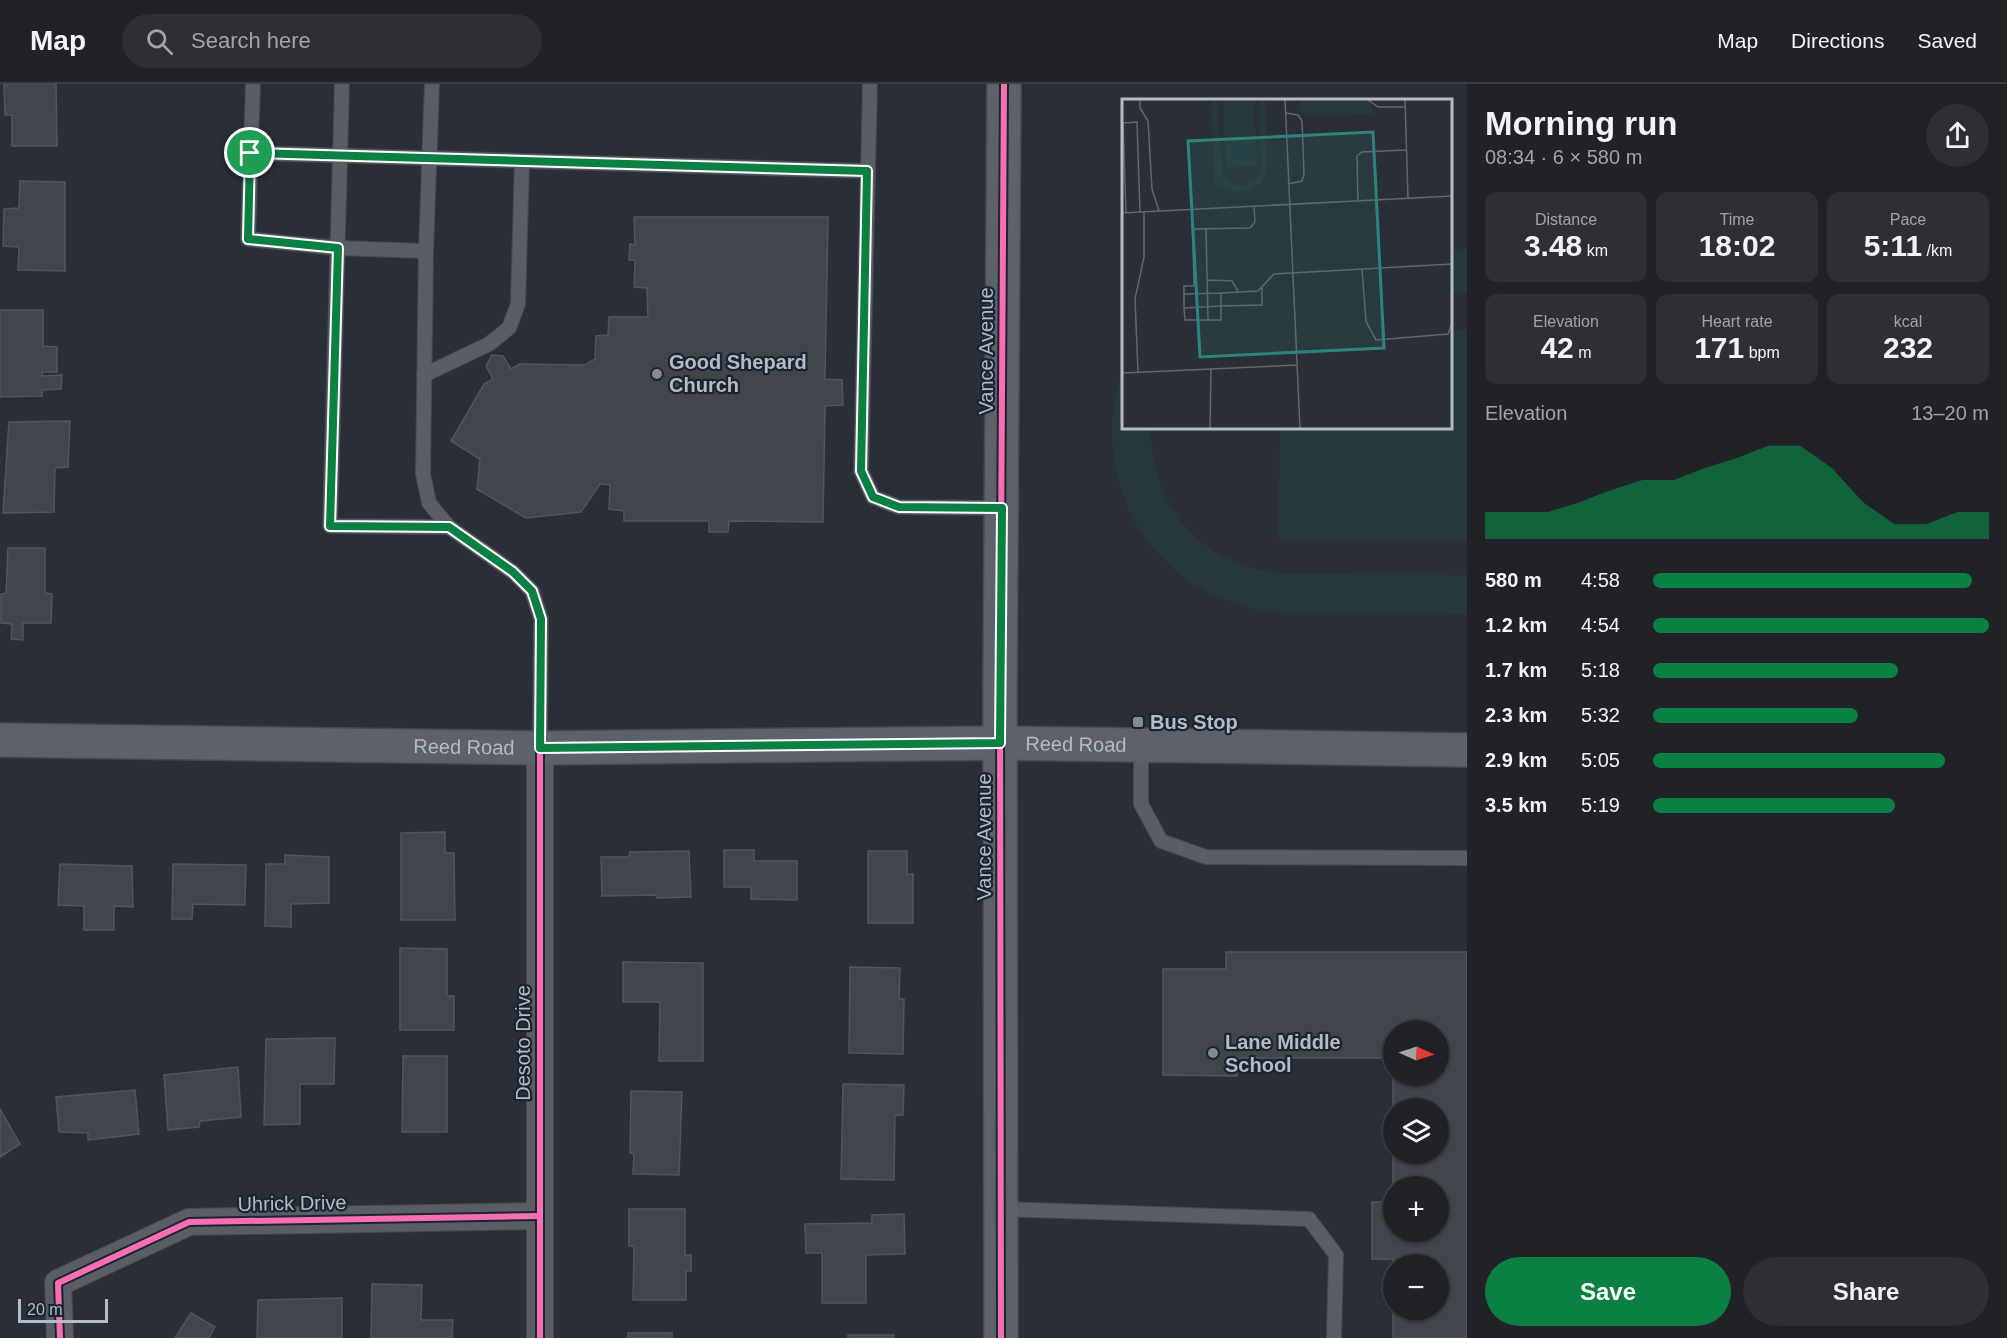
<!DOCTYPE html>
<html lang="en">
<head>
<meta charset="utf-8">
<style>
  body { margin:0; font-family:Arial,sans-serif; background:#2d2f34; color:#f1f3f6; height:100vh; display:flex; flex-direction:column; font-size:22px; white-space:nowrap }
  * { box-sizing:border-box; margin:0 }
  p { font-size:20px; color:#a2a4a8 }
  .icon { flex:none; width:33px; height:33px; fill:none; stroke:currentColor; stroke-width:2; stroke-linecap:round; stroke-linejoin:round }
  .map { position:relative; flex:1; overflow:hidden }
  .panel { display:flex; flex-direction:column; background:#202228; width:540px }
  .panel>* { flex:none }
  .needle { width:39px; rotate:93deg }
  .fabs { position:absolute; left:1383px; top:936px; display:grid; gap:12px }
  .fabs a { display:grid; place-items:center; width:66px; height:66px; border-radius:50%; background:#202228; box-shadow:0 2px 4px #0004,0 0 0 2px #3d3f45; font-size:30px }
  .scale { position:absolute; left:18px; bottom:15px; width:90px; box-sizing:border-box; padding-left:6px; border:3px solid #b3bac8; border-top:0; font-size:16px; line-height:21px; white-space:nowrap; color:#b3bac8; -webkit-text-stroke:4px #1d2431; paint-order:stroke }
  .pin { position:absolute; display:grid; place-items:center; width:51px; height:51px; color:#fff; margin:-26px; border:3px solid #fff; border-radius:50%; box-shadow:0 2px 6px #0007 }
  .round { display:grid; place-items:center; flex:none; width:63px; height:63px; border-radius:32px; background:#2d2f34 }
  .head { display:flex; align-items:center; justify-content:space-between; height:102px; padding:0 18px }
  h1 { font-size:33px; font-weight:700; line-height:45px }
  .figures { display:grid; grid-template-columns:repeat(3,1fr); gap:9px; height:102px; padding:6px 18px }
  .figures div { display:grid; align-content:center; border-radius:12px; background:#2d2f34; text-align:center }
  .figures b { font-size:30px; font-weight:700 }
  .figures small { font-size:16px; font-weight:400 }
  .figures p { font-size:16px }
  .chart { height:168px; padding:12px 18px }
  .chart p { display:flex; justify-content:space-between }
  .chart svg { width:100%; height:108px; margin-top:6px; fill:#0b8043; opacity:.7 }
  .action { display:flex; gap:12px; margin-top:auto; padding:12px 18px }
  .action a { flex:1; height:69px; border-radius:36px; background:#0b8043; color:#fff; font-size:24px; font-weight:700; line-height:69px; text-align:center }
  .action a+a { background:#2d2f34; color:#f1f3f6 }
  ul { padding:0 18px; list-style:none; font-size:20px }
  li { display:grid; grid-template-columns:96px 72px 1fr; align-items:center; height:45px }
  li i { height:15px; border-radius:8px; background:#0b8043 }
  header { display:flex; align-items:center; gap:36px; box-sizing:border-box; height:84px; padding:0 30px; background:#202228; border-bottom:2px solid #3d3f45 }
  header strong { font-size:28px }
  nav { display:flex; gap:33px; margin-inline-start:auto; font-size:21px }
  .search { width:420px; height:54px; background:#2d2f34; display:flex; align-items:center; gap:15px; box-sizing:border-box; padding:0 21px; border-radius:33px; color:#a2a4a8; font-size:22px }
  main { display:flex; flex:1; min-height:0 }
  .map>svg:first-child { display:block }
</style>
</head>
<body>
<header>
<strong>Map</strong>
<div class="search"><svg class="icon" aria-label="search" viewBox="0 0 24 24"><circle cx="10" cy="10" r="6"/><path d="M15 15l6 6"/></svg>Search here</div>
<nav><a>Map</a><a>Directions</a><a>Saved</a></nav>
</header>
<main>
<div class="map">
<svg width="1467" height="1254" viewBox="0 0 1467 1254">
  <rect width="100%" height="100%" fill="#2a2e36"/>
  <g fill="#27383c">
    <polygon points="1450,165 1467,165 1467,208 1451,208"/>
    <polygon points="1451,246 1467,246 1467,457 1278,456 1280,344 1450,344"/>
    <path d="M1123 283 1124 344H1150C1154 429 1201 481 1286 490L1467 491V530C1427 529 1388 529 1348 529 1318 529 1287 531 1257 525 1200 515 1149 474 1127 421 1108 376 1108 329 1123 283Z"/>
  </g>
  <g fill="#41454c" stroke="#51565e" stroke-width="1.5" fill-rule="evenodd">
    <polygon points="4,0 56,0 57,62 12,62 12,31 5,31"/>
    <polygon points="20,97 65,98 65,187 18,186 19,163 3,162 4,125 19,124"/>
    <polygon points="634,133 828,133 825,295 842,296 843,321 825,322 823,438 729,437 728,448 709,448 709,437 624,437 624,427 609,425 610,401 600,400 581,428 526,434 477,405 480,375 451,357 484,300 493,295 486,282 492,271 503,272 511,285 520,280 585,281 595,275 596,252 608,251 609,233 648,233 647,204 634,203 635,176 629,176 630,160 635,161"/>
    <polygon points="0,226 43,226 43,262 57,263 57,288 42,288 42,292 62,291 61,305 42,306 42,312 0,313"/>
    <polygon points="70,337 68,383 55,384 54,428 3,429 9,338"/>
    <polygon points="8,464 45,464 45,509 52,510 51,539 23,539 23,556 11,555 12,540 1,539 1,510 6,509"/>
    <polygon points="445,748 445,769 454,769 455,836 401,836 401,749"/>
    <polygon points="724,766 754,766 754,777 797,777 797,816 751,815 751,803 724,803"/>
    <polygon points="689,767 691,813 657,814 656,811 602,812 601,773 629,773 630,768"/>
    <polygon points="868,767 907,767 907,790 913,790 913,839 868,839"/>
    <polygon points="285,771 329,773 329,819 291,820 291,843 265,842 266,780 285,780"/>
    <polygon points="60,780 132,782 133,823 114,822 114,846 84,846 84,822 58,821"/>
    <polygon points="173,780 246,781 245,821 193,820 192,835 172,835"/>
    <polygon points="400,864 447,865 447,912 454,912 454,946 400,946"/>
    <path d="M1226 868H1467V1254H1393V1175H1372V1118H1394V1148H1438V1102L1393 1101V974H1237V992L1163 991V885H1226ZM1394 946H1438V992H1394ZM1394 1024H1438V1070H1394ZM1394 1180H1438V1226H1394Z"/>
    <polygon points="623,878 703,879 703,977 659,977 660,918 623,918"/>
    <polygon points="850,883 900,884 899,915 904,915 903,970 849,969"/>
    <polygon points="335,954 334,1000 300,1000 300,1040 264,1041 266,955"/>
    <polygon points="403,972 447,972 447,1048 402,1048"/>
    <polygon points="238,983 241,1033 200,1037 199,1043 168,1046 164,991"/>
    <polygon points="843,1000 904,1001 903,1031 895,1031 894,1096 841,1095"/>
    <polygon points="135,1006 139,1050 88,1056 88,1049 59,1048 56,1013"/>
    <polygon points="631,1007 682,1008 679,1091 633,1090 634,1070 630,1069"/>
    <polygon points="0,1025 20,1060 0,1073"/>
    <polygon points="629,1125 685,1125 685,1171 691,1171 691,1187 686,1187 686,1216 633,1216 634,1162 629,1162"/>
    <polygon points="904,1130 905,1170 866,1171 866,1219 822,1219 822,1169 806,1169 805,1140 872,1139 872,1131"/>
    <polygon points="372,1200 422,1201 421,1236 453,1236 452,1254 371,1254"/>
    <polygon points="342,1214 342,1254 257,1254 258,1216"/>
    <polygon points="191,1229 215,1243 209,1254 175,1254"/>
    <rect x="628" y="1249" width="44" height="5"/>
    <rect x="848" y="1251" width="46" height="3"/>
  </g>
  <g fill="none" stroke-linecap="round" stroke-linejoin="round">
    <g stroke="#46494f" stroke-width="16">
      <g id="lane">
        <polyline points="253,0 248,155 338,164 426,167 432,0"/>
        <polyline points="342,0 330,442 449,443"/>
        <polyline points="870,0 861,387 873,413 899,423 1002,424"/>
        <polyline points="251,69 867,87"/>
        <polyline points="426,167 423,390 429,419 449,443 513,488 532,507 541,535 540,664"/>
        <polyline points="424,291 489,260 509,244 518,220 522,77"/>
        <polyline points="1141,660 1141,720 1161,757 1206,773 1467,774"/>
        <polyline points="1001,1125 1309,1135 1336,1171 1334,1254"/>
      </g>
    </g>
    <g stroke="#46494f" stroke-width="28">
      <g id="street">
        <polyline points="540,664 540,1254"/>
        <polyline points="60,1254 58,1199 189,1138 539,1132"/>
      </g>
    </g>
    <g stroke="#46494f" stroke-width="36">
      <g id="secondary">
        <path id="s1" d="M0 656 540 664 1000 659 1467 666"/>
        <polyline points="1001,1254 1000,613 1004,0"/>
      </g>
    </g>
    <use href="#lane" stroke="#595d64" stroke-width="14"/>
    <use href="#street" stroke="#595d64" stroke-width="26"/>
    <use href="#secondary" stroke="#5d616a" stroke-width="33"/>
    <g stroke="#1d2431" stroke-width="10">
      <g id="cycleway">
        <polyline points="540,664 540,1254"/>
        <polyline points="60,1254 58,1199 189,1138 539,1132"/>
        <polyline points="1001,1254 1000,613 1004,0"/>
      </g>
    </g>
    <use href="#cycleway" stroke="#f96db3" stroke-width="6"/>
  </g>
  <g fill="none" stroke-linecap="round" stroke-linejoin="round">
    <g stroke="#fff" stroke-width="12">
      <polygon id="route" points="250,69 867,87 861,387 873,413 899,423 1002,424 1000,659 540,664 541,535 532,507 513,488 449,443 330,442 338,164 248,155"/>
    </g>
    <use href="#route" stroke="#0b8043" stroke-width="8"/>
  </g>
  <g fill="#838995" stroke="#1d2431" stroke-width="2">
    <circle cx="657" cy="290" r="6"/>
    <rect x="1132" y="632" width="12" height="12" rx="3"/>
    <circle cx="1213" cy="969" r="6"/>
  </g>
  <g text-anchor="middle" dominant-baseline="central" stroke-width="4.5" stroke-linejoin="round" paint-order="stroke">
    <g font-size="20" fill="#b3bac8" stroke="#1d2431">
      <text transform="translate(986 267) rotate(-90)">Vance Avenue</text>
      <text stroke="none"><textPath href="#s1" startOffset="1076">Reed Road</textPath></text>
      <text stroke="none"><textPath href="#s1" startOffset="464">Reed Road</textPath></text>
      <text transform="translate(984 753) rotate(-90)">Vance Avenue</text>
      <text transform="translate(523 959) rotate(-90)">Desoto Drive</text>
      <text transform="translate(292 1119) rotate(-1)">Uhrick Drive</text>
    </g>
    <g font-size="20" font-weight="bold" fill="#b3bac8" stroke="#1d2431" text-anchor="start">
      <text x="669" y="278">Good Shepard<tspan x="669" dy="23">Church</tspan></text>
      <text x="1150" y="638">Bus Stop</text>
      <text x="1225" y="958">Lane Middle<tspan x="1225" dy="23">School</tspan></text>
    </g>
  </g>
  <g transform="translate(1122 15)">
    <rect width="330" height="330" fill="#2a2e36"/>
    <path d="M89 0H95L100 73 109 84 119 87 133 82 139 72 137 0H143L145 70 140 82 129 90 115 92 93 85ZM101 0H132L135 67 104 68ZM178 0H249L251 15 184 17 178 12Z" fill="#27383c"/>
    <path fill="none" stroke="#616670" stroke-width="1.5" d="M18 0V9L26 22 30 90 37 112M163 0 178 330M245 0 256 8H284M283 0 286 100M164 14 176 16 180 22 182 75 180 82 166 85M236 102 235 57 240 53 284 51M4 113 1 24 15 23 18 113M0 114 330 97M70 130 128 129 133 123 132 108M84 130 86 221M240 170 244 222 254 241 326 235 330 224M85 181 110 182 117 194M99 194 136 192 152 175 330 165M62 195V187H72L70 111M62 209 63 221H99V194L62 195V209L99 207 140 206V189M16 273 13 200 22 158V113M0 274 175 266M88 330 89 270"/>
    <path fill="#308480" fill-opacity="0.15" stroke="#308480" stroke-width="3" d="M251 33 262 249 78 258 66 42Z"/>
    <rect width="330" height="330" fill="none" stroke="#b3bac8" stroke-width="3"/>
  </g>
</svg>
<div class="fabs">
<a><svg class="needle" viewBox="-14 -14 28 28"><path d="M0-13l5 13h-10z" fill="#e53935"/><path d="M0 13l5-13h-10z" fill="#a2a4a8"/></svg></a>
<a><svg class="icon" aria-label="layers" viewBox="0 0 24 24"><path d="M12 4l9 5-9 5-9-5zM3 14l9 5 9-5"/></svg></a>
<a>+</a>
<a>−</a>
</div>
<div class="scale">20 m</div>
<div class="pin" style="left:250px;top:69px;background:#1e9e55"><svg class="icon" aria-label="arrive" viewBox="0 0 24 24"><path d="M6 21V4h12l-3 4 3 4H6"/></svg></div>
</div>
<section class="panel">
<div class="head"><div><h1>Morning run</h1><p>08:34 · 6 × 580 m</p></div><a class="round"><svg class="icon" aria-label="share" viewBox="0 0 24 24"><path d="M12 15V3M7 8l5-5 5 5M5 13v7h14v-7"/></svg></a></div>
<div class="figures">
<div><p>Distance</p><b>3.48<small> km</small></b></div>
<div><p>Time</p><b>18:02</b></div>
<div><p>Pace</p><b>5:11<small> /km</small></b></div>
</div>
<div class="figures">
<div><p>Elevation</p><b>42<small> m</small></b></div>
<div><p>Heart rate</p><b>171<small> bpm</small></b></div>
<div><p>kcal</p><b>232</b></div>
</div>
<div class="chart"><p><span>Elevation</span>13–20 m</p>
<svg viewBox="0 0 160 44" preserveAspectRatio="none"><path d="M0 44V33L10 33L20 33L30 29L40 24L50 20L60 20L70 15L80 11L90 6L100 6L110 15L120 29L130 38L140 38L150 33L160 33V44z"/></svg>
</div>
<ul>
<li><b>580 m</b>4:58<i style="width:95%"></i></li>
<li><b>1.2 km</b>4:54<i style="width:100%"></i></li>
<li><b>1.7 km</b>5:18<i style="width:73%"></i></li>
<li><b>2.3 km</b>5:32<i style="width:61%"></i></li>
<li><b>2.9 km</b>5:05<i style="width:87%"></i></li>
<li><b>3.5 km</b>5:19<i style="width:72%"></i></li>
</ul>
<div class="action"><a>Save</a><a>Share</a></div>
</section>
</main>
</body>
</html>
